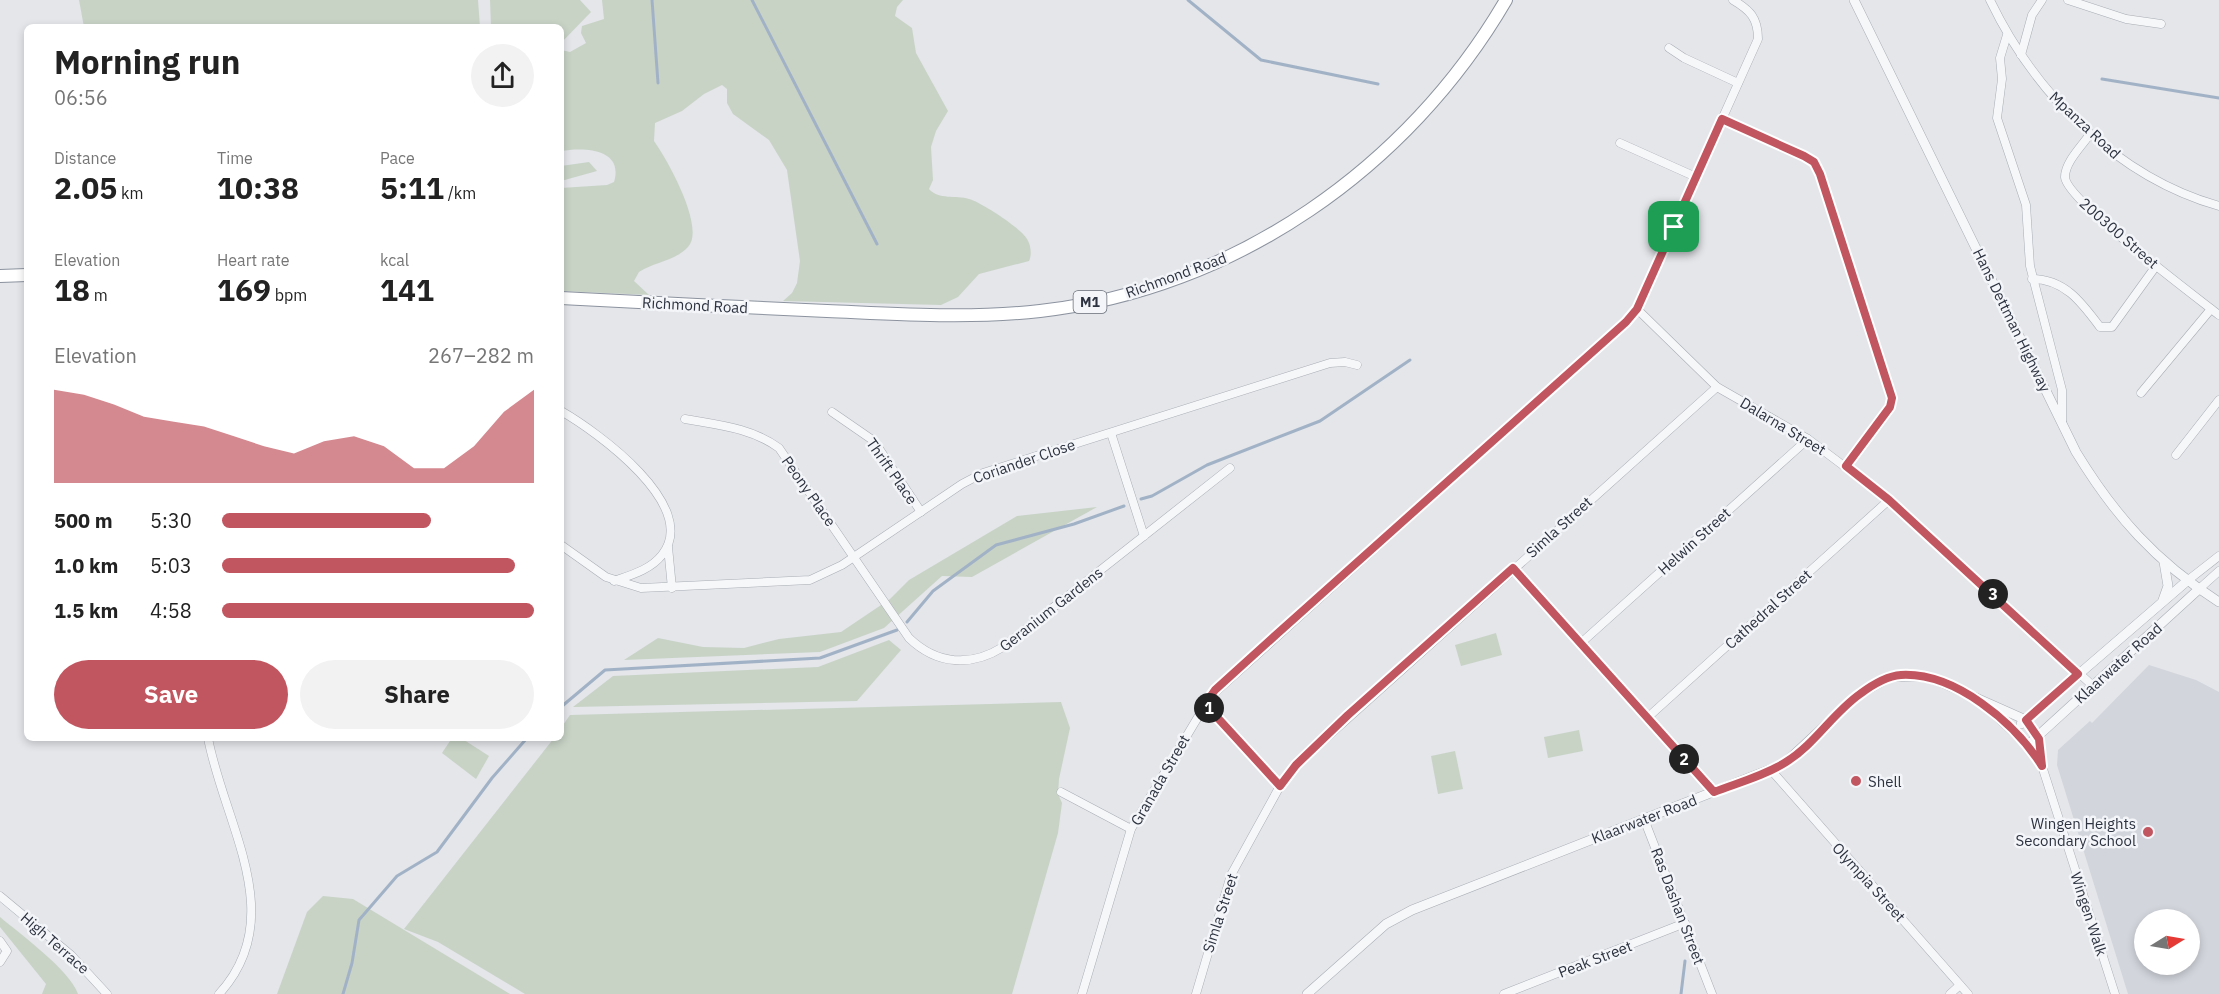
<!DOCTYPE html>
<html lang="en">
<head>
<meta charset="utf-8">
<style>
  body { margin:0; font-family:"IBM Plex Sans",sans-serif; background:#f2f2f2; color:#222; height:100vh; display:flex; flex-direction:column; font-size:22px; white-space:nowrap }
  * { box-sizing:border-box; margin:0 }
  p { font-size:20px; color:#767676 }
  .icon { flex:none; width:33px; height:33px; fill:none; stroke:currentColor; stroke-width:2; stroke-linecap:round; stroke-linejoin:round }
  .map { position:relative; flex:1; overflow:hidden }
  .details { position:absolute; left:24px; top:24px; width:540px; height:717px; display:flex; flex-direction:column; background:#fff; border-radius:9px; box-shadow:0 3px 9px #0003 }
  .details>* { flex:none }
  .needle { width:39px; rotate:79deg }
  .buttons { position:absolute; left:2134px; top:909px; display:grid; gap:12px }
  .buttons a { display:grid; place-items:center; width:66px; height:66px; border-radius:50%; background:#fff; box-shadow:0 3px 9px #0003; font-size:30px }
  .pin { position:absolute; display:grid; place-items:center; width:51px; height:51px; color:#fff; margin:-26px; border-radius:12px; box-shadow:0 3px 9px #0006 }
  .km { position:absolute; width:30px; height:30px; margin:-15px; border-radius:50%; background:#222; color:#fff; font-size:16px; line-height:30px; text-align:center }
  .round { display:grid; place-items:center; flex:none; width:63px; height:63px; border-radius:32px; background:#f2f2f2 }
  .head { display:flex; align-items:center; justify-content:space-between; height:102px; padding:0 30px }
  h1 { font-size:33px; font-weight:700; line-height:45px }
  .stats { display:grid; grid-template-columns:repeat(3,1fr); gap:9px; height:102px; padding:6px 30px }
  .stats div { display:grid; align-content:center }
  .stats b { font-size:30px; font-weight:700 }
  .stats small { font-size:16px; font-weight:400 }
  .stats p { font-size:16px }
  .chart { height:168px; padding:12px 30px }
  .chart p { display:flex; justify-content:space-between }
  .chart svg { width:100%; height:108px; margin-top:6px; fill:#c25660; opacity:.7 }
  .action { display:flex; gap:12px; margin-top:auto; padding:12px 30px }
  .action a { flex:1; height:69px; border-radius:36px; background:#c25660; color:#fff; font-size:24px; font-weight:700; line-height:69px; text-align:center }
  .action a+a { background:#f2f2f2; color:#222 }
  ul { padding:0 30px; list-style:none; font-size:20px }
  li { display:grid; grid-template-columns:96px 72px 1fr; align-items:center; height:45px }
  li i { height:15px; border-radius:8px; background:#c25660 }
  .map>svg:first-child { display:block }
</style>
</head>
<body>
<div class="map">
<svg width="2219" height="994" viewBox="0 0 2219 994">
  <rect width="100%" height="100%" fill="#e4e6ea"/>
  <path fill="#d2d5dc" fill-rule="evenodd" d="M2149 665 2196 680 2219 692V994H2128L2057 765 2058 750 2090 721 2092 723 2095 720ZM2145 920H2190V964H2145Z"/>
  <g fill="#c8d3c6">
    <polygon points="79,0 478,0 480,27 84,27"/>
    <polygon points="490,0 580,0 591,12 561,43 561,27 491,27"/>
    <path d="M602 0H903L897 7 895 16 912 28 916 53 948 111 936 131 931 147 933 180 929 189C939 200 956 195 969 199 981 202 1022 229 1027 239 1031 245 1032 255 1029 261L979 274 958 297 941 305 783 301 792 293 797 283 800 261 787 170 769 140 733 114 727 103V89L722 85 704 94 682 111 655 123 654 141C667 159 706 228 688 247 675 261 654 262 639 272L634 281 649 295 561 291V188L607 185 614 182C624 149 585 147 561 151V50L570 52 586 43 581 33 582 26 604 19Z"/>
    <polygon points="589,162 597,171 561,181 561,166"/>
    <polygon points="1097,507 972,577 942,576 884,628 820,652 624,660 658,638 703,647 744,648 779,639 841,632 890,599 909,580 1017,516"/>
    <polygon points="1496,633 1502,655 1461,666 1455,645"/>
    <polygon points="889,640 901,650 857,701 573,707 613,676 818,667"/>
    <polygon points="1061,702 1070,728 1059,779 1058,794 1062,803 1058,833 1012,994 525,994 438,942 404,929 554,738 561,738 561,728 570,715"/>
    <polygon points="1579,730 1583,751 1548,758 1544,737"/>
    <polygon points="452,738 461,738 489,756 476,779 442,753"/>
    <polygon points="1455,751 1463,789 1438,794 1431,756"/>
    <polygon points="323,896 353,899 510,994 277,994 307,912"/>
    <path d="M0 917C20 934 70 970 78 994H42L46 984 0 927Z"/>
  </g>
  <g fill="none" stroke-linecap="round" stroke-linejoin="round">
    <g stroke="#a2b2c6" stroke-width="3">
      <polyline points="652,0 658,83"/>
      <polyline points="752,0 877,244"/>
      <polyline points="1188,0 1261,60 1378,84"/>
      <polyline points="2102,79 2219,98"/>
      <polyline points="1141,499 1152,496 1207,465 1320,421 1410,360"/>
      <polyline points="907,622 933,591 996,545 1074,524 1124,506"/>
      <polyline points="561,707 605,670 820,658 897,630"/>
      <polyline points="343,994 352,963 359,920 397,876 437,852 492,778 527,738"/>
      <polyline points="1681,994 1685,961"/>
    </g>
    <g stroke="#a9adb4" stroke-width="9">
      <g id="minor">
        <path d="M1990 0C2035 94 2117 177 2219 206"/>
        <polyline points="2068,0 2126,19 2161,24"/>
        <polyline points="2007,35 2000,58 2002,79 1997,118 2026,205 2030,266 2062,390 2062,423"/>
        <polyline points="1669,48 1684,58 1738,83"/>
        <polyline points="2021,55 2032,15 2042,0"/>
        <polyline points="1722,119 1805,156 1814,162 1820,174 1892,398 1890,407 1846,466"/>
        <path d="M2090 134C2082 146 2065 162 2065 177 2066 200 2195 296 2219 315"/>
        <polyline points="1620,143 1696,177"/>
        <path d="M2032 279C2065 279 2082 303 2100 327H2112L2156 266"/>
        <polyline points="1637,309 1717,387 1808,439 1889,500 2092,685"/>
        <polyline points="2141,393 2211,309"/>
        <path d="M561 411C596 431 701 506 662 555 650 570 631 575 614 581"/>
        <polyline points="832,412 874,441 921,512"/>
        <path d="M685 419C718 425 752 428 779 448L909 638C937 665 971 667 1003 647L1230 468"/>
        <polyline points="1111,433 1144,536"/>
        <polyline points="2176,455 2219,400"/>
        <polyline points="561,545 606,577 641,588 810,580 842,565 962,484 983,473 1330,363 1345,362 1357,365"/>
        <polyline points="668,547 672,588"/>
        <polyline points="1513,569 1714,792"/>
        <polyline points="2187,581 2219,556"/>
        <polyline points="2199,589 2219,571"/>
        <polyline points="1581,643 1808,439"/>
        <polyline points="1205,704 1280,786"/>
        <polyline points="1647,718 1889,500"/>
        <polyline points="2037,736 2042,764"/>
        <path d="M208 738C224 824 290 917 219 994"/>
        <polyline points="2028,745 2042,766 2115,994"/>
        <polyline points="1771,770 1968,994"/>
        <polyline points="1061,792 1131,829"/>
        <polyline points="1644,819 1712,994"/>
        <polyline points="0,896 71,955 107,994"/>
        <polyline points="0,941 7,951 0,962"/>
        <path d="M1082 994 1131 829 1210 697 1626 322 1637 309 1758 39C1758 18 1750 10 1733 0"/>
        <polyline points="1196,994 1231,875 1280,786 1296,765 1717,387"/>
        <polyline points="1504,994 1685,923"/>
        <polyline points="1950,994 1960,985"/>
      </g>
    </g>
    <g stroke="#a9adb4" stroke-width="10">
      <g id="tertiary">
        <path d="M1854 0 2076 452C2115 516 2156 562 2219 602"/>
        <polyline points="2163,600 2168,586 2164,562"/>
        <polyline points="1987,707 2028,745 2199,589"/>
        <polyline points="2021,724 2187,581"/>
        <polyline points="1307,994 1386,924 1412,910 1784,764 1858,695 1890,677 1919,676 1936,680 2026,720 2037,736"/>
      </g>
    </g>
    <g stroke="#8c939f" stroke-width="14">
      <g id="trunk">
        <polyline points="0,276 27,275"/>
        <path d="M561 298C650 303 738 307 827 311 898 314 969 319 1040 311 1235 289 1408 168 1506 0"/>
      </g>
    </g>
    <use href="#minor" stroke="#f6f7f9" stroke-width="8"/>
    <use href="#tertiary" stroke="#f6f7f9" stroke-width="9"/>
    <use href="#trunk" stroke="#fff" stroke-width="12"/>
  </g>
  <g fill="none" stroke-linecap="round" stroke-linejoin="round">
    <g stroke="#fff" stroke-width="12">
      <path id="route" d="M1722 119 1804 156 1814 162 1820 174 1892 398 1890 407 1846 466 1889 500 2078 674 2026 720 2039 739 2042 766C2015 723 1955 672 1901 675 1886 676 1872 685 1860 694 1833 713 1814 745 1786 762 1764 776 1737 783 1714 792L1513 568 1348 715 1296 765 1280 786 1205 704 1215 690 1278 633 1626 322 1637 309Z"/>
    </g>
    <use href="#route" stroke="#c25660" stroke-width="8"/>
  </g>
  <g fill="#c25660" stroke="#f3f5f8" stroke-width="2">
    <circle cx="1856" cy="781" r="6"/>
    <circle cx="2148" cy="832" r="6"/>
  </g>
  <g text-anchor="middle" dominant-baseline="central" stroke-width="5" stroke-linejoin="round" paint-order="stroke">
    <rect fill="#f3f5f8" stroke="#686d78" stroke-width="1.5" x="1073.5" y="291" width="33" height="22" rx="4.5"/>
    <g font-size="14" font-weight="bold" fill="#2d3341">
      <text x="1090" y="302">M1</text>
    </g>
    <g font-size="15" fill="#2d3341" stroke="#f3f5f8">
      <text transform="translate(2085 125) rotate(43)">Mpanza Road</text>
      <text transform="translate(2119 233) rotate(41)">200300 Street</text>
      <text transform="translate(1176 275) rotate(-20)">Richmond Road</text>
      <text transform="translate(695 305) rotate(3)">Richmond Road</text>
      <text transform="translate(2012 320) rotate(64)">Hans Dettman Highway</text>
      <text transform="translate(1783 426) rotate(31)">Dalarna Street</text>
      <text transform="translate(1024 461) rotate(-19)">Coriander Close</text>
      <text transform="translate(892 471) rotate(55)">Thrift Place</text>
      <text transform="translate(809 491) rotate(55)">Peony Place</text>
      <text transform="translate(1559 527) rotate(-42)">Simla Street</text>
      <text transform="translate(1694 541) rotate(-42)">Helwin Street</text>
      <text transform="translate(1051 609) rotate(-38)">Geranium Gardens</text>
      <text transform="translate(1768 609) rotate(-42)">Cathedral Street</text>
      <text transform="translate(2118 663) rotate(-42)">Klaarwater Road</text>
      <text transform="translate(1160 780) rotate(-60)">Granada Street</text>
      <text transform="translate(1644 819) rotate(-21)">Klaarwater Road</text>
      <text transform="translate(1869 882) rotate(48)">Olympia Street</text>
      <text transform="translate(1678 906) rotate(69)">Ras Dashan Street</text>
      <text transform="translate(1220 913) rotate(-72)">Simla Street</text>
      <text transform="translate(2089 914) rotate(72)">Wingen Walk</text>
      <text transform="translate(55 943) rotate(41)">High Terrace</text>
      <text transform="translate(1595 959) rotate(-21)">Peak Street</text>
    </g>
    <g font-size="15" fill="#2d3341" stroke="#f3f5f8" text-anchor="start">
      <text x="1868" y="781">Shell</text>
      <text x="2136" y="823" text-anchor="end">Wingen Heights<tspan x="2136" dy="17">Secondary School</tspan></text>
    </g>
  </g>
</svg>
<div class="buttons">
<a><svg class="needle" viewBox="-14 -14 28 28"><path d="M0-13l5 13h-10z" fill="#e53935"/><path d="M0 13l5-13h-10z" fill="#767676"/></svg></a>
</div>
<div class="pin" style="left:1674px;top:227px;background:#1e9e55"><svg class="icon" aria-label="arrive" viewBox="0 0 24 24"><path d="M6 21V4h12l-3 4 3 4H6"/></svg></div>
<b class="km" style="left:1209px;top:708px">1</b>
<b class="km" style="left:1684px;top:759px">2</b>
<b class="km" style="left:1993px;top:594px">3</b>
<section class="details">
<div class="head"><div><h1>Morning run</h1><p>06:56</p></div><a class="round"><svg class="icon" aria-label="share" viewBox="0 0 24 24"><path d="M12 15V3M7 8l5-5 5 5M5 13v7h14v-7"/></svg></a></div>
<div class="stats">
<div><p>Distance</p><b>2.05<small> km</small></b></div>
<div><p>Time</p><b>10:38</b></div>
<div><p>Pace</p><b>5:11<small> /km</small></b></div>
</div>
<div class="stats">
<div><p>Elevation</p><b>18<small> m</small></b></div>
<div><p>Heart rate</p><b>169<small> bpm</small></b></div>
<div><p>kcal</p><b>141</b></div>
</div>
<div class="chart"><p><span>Elevation</span>267–282 m</p>
<svg viewBox="0 0 160 44" preserveAspectRatio="none"><path d="M0 44V6L10 8L20 12L30 17L40 19L50 21L60 25L70 29L80 32L90 27L100 25L110 29L120 38L130 38L140 29L150 15L160 6V44z"/></svg>
</div>
<ul>
<li><b>500 m</b>5:30<i style="width:67%"></i></li>
<li><b>1.0 km</b>5:03<i style="width:94%"></i></li>
<li><b>1.5 km</b>4:58<i style="width:100%"></i></li>
</ul>
<div class="action"><a>Save</a><a>Share</a></div>
</section>
</div>
</body>
</html>
